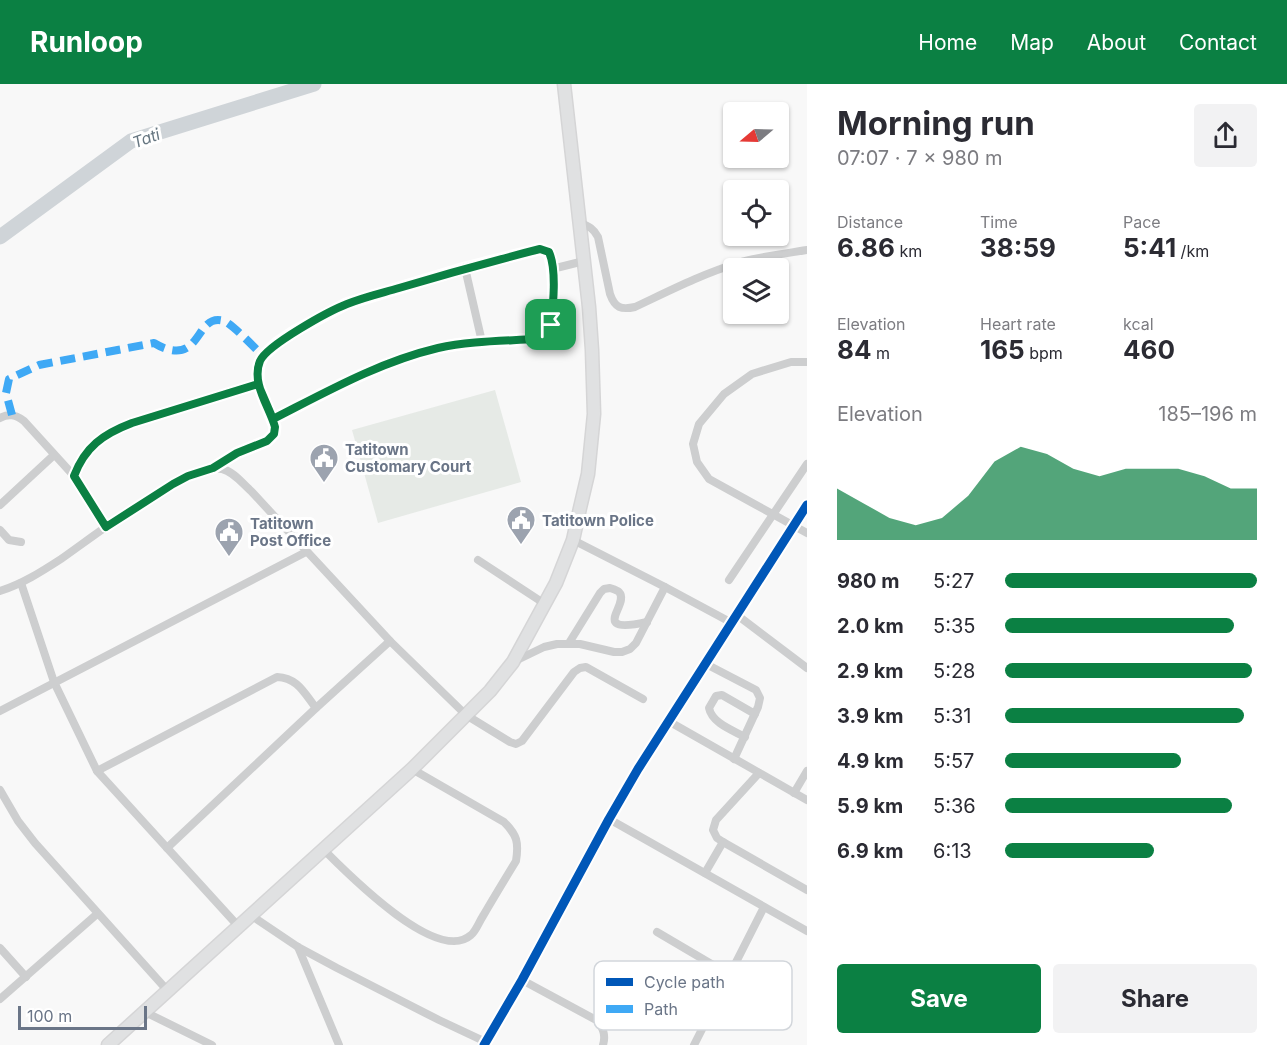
<!DOCTYPE html>
<html lang="en">
<head>
<meta charset="utf-8">
<style>
  body { margin:0; font-family:Inter,sans-serif; background:#f2f2f3; color:#2b2b33; height:100vh; display:flex; flex-direction:column; font-size:22px; white-space:nowrap }
  * { box-sizing:border-box; margin:0 }
  p { font-size:20px; color:#7c7c81 }
  .icon { flex:none; width:33px; height:33px; fill:none; stroke:currentColor; stroke-width:2; stroke-linecap:round; stroke-linejoin:round }
  .map { position:relative; flex:1; overflow:hidden }
  .panel { display:flex; flex-direction:column; background:#fff; width:480px }
  .panel>* { flex:none }
  .needle { width:39px; rotate:251deg }
  .tools { position:absolute; left:723px; top:18px; display:grid; gap:12px }
  .tools a { display:grid; place-items:center; width:66px; height:66px; border-radius:6px; background:#fff; box-shadow:0 2px 4px #0004; font-size:30px }
  .scale { position:absolute; left:18px; bottom:15px; width:129px; box-sizing:border-box; padding-left:6px; border:3px solid #6a7587; border-top:0; font-size:16px; line-height:21px; white-space:nowrap; color:#6a7587; -webkit-text-stroke:4px #fff; paint-order:stroke }
  .pin { position:absolute; display:grid; place-items:center; width:51px; height:51px; color:#fff; margin:-26px; border-radius:12px; box-shadow:0 3px 9px #0006 }
  .round { display:grid; place-items:center; flex:none; width:63px; height:63px; border-radius:6px; background:#f2f2f3 }
  .headline { display:flex; align-items:center; justify-content:space-between; height:102px; padding:0 30px }
  h1 { font-size:33px; font-weight:700; line-height:45px }
  .figures { display:grid; grid-template-columns:repeat(3,1fr); gap:9px; height:102px; padding:6px 30px }
  .figures div { display:grid; align-content:center }
  .figures b { font-size:26px; font-weight:700 }
  .figures small { font-size:16px; font-weight:400 }
  .figures p { font-size:16px }
  .chart { height:168px; padding:12px 30px }
  .chart p { display:flex; justify-content:space-between }
  .chart svg { width:100%; height:108px; margin-top:6px; fill:#0b8043; opacity:.7 }
  .button { display:flex; gap:12px; margin-top:auto; padding:12px 30px }
  .button a { flex:1; height:69px; border-radius:6px; background:#0b8043; color:#fff; font-size:24px; font-weight:700; line-height:69px; text-align:center }
  .button a+a { background:#f2f2f3; color:#2b2b33 }
  ul { padding:0 30px; list-style:none; font-size:20px }
  li { display:grid; grid-template-columns:96px 72px 1fr; align-items:center; height:45px }
  li i { height:15px; border-radius:8px; background:#0b8043 }
  header { display:flex; align-items:center; gap:36px; box-sizing:border-box; height:84px; padding:0 30px; background:#0b8043; color:#fff }
  header strong { font-size:28px }
  nav { display:flex; gap:33px; margin-inline-start:auto; font-size:21px }
  main { display:flex; flex:1; min-height:0 }
  .map>svg:first-child { display:block }
</style>
</head>
<body>
<header>
<strong>Runloop</strong>
<nav><a>Home</a><a>Map</a><a>About</a><a>Contact</a></nav>
</header>
<main>
<div class="map">
<svg width="807" height="961" viewBox="0 0 807 961">
  <rect width="100%" height="100%" fill="#f8f8f8"/>
  <polygon fill="#e6eae6" points="495,306 521,398 378,439 352,346"/>
  <g fill="none" stroke-linecap="round" stroke-linejoin="round">
    <polyline stroke="#cfd4d8" stroke-width="15" points="0,153 131,57 314,0"/>
    <g stroke="#d5d5d6" stroke-width="15">
      <polyline id="highway" points="108,961 412,685 490,607 513,578 556,499 573,456 580,424 588,390 594,330 592,266 589,223 564,0"/>
    </g>
    <g stroke="#cdcecf" stroke-width="8">
      <path d="M580 139C589 142 594 145 598 153L610 210C615 224 621 226 635 223 669 207 702 190 738 179 761 172 784 170 807 166"/>
      <polyline points="465,184 482,258"/>
      <polyline points="552,185 584,177"/>
      <polyline points="807,278 791,278 752,290 724,310 699,340 693,360 697,378 709,395 807,449"/>
      <path d="M0 334C9 329 16 331 24 337L74 392 106 443"/>
      <path d="M213 384 237 369 267 357 274 350 275 343 258 300V290L259 280 263 272 277 259 295 247 346 220 465 184 540 165 548 168C555 180 556 237 548 248 545 252 539 253 535 255 503 257 469 257 438 264 379 278 327 308 273 335"/>
      <path d="M74 392C85 362 103 350 132 339L258 300"/>
      <polyline points="0,421 54,371"/>
      <polyline points="0,446 9,456 21,458"/>
      <polyline points="573,456 665,503 732,539"/>
      <polyline points="478,476 545,520"/>
      <polyline points="729,496 807,380"/>
      <polyline points="21,499 54,598 97,687 239,843"/>
      <path d="M0 507C22 500 41 488 61 475 90 455 190 377 222 385 233 387 243 400 251 407L390 557 466 631 510 658 516 660 522 657 574 588 580 584 586 583 643 615"/>
      <polyline points="737,531 807,584"/>
      <path d="M569 559 600 509 604 505 610 504C613 505 617 506 619 508 631 520 587 551 647 538"/>
      <polyline points="513,578 544,563 557,560 580,560 614,568 622,568 630,565 636,559 665,503"/>
      <polyline points="706,580 756,606 760,614 758,623 734,675"/>
      <polyline points="0,627 306,468"/>
      <polyline points="670,638 807,716"/>
      <path d="M745 653C732 646 712 639 709 624L716 612 722 611 755 630"/>
      <path d="M97 687 277 593C298 594 304 609 316 624"/>
      <polyline points="759,689 716,736 713,746 717,754 723,758 807,806"/>
      <polyline points="0,706 18,737 35,759 167,906"/>
      <polyline points="794,709 807,687"/>
      <polyline points="609,735 807,847"/>
      <polyline points="167,764 316,624 390,557"/>
      <path d="M324 766C347 789 437 881 471 851 476 847 479 838 483 832 494 813 505 795 516 777 519 758 517 751 504 738L412 685"/>
      <polyline points="705,789 723,758"/>
      <polyline points="252,832 298,863 337,884 439,936 486,958"/>
      <polyline points="657,848 730,891"/>
      <polyline points="298,863 339,961"/>
      <polyline points="0,864 26,893"/>
      <path d="M522 896 598 937C603 945 606 951 603 961"/>
      <polyline points="0,915 97,830"/>
      <polyline points="145,928 212,961"/>
      <polyline points="484,961 522,896 609,735 638,685 807,421"/>
      <polyline points="694,961 764,823"/>
    </g>
    <use href="#highway" stroke="#e0e1e2" stroke-width="12"/>
    <path stroke="#3fa9f5" stroke-width="8" stroke-dasharray="15 8" stroke-linecap="butt" d="M12 331 6 309 9 295 39 281 154 259C159 262 165 265 171 266 201 272 198 229 224 237 232 240 255 264 263 272"/>
    <g stroke="#fff" stroke-width="13">
      <g id="cycleway">
        <path d="M213 384 237 369 267 357 274 350 275 343 258 300V290L259 280 263 272 277 259 295 247 346 220 465 184 540 165 548 168C555 180 556 237 548 248 545 252 539 253 535 255 503 257 469 257 438 264 379 278 327 308 273 335"/>
        <polyline points="484,961 522,896 609,735 638,685 807,421"/>
      </g>
    </g>
    <use href="#cycleway" stroke="#0057b8" stroke-width="9"/>
  </g>
  <g fill="none" stroke-linecap="round" stroke-linejoin="round">
    <g stroke="#fff" stroke-width="12">
      <path id="route" d="M551 241C547 249 544 252 535 255 503 257 469 257 438 264 379 278 326 308 273 335L258 300 132 339C103 350 85 363 74 392L106 443 173 400 188 392 213 384 237 369 267 357 274 350 275 343C269 322 251 299 260 277 267 261 329 227 347 220 364 213 382 209 399 204 446 190 493 177 540 165L549 168C557 186 553 222 551 241"/>
    </g>
    <use href="#route" stroke="#0b8043" stroke-width="8"/>
  </g>
  <defs>
    <g id="civic-pin" transform="scale(1.5)"><path d="M0 17L-7.5 6A9.5 9.5 0 1 1 7.5 6Z" fill="#9ca3af" stroke="#fff"/><path d="M-.6-6.5H3V-4.5H.6V-3L4-1V1h2V6H-6V1h2V-1L-.6-3ZM-1.2 2.5V6h2.4V2.5Z" fill="#fff"/></g>
  </defs>
  <g fill-rule="evenodd">
    <use href="#civic-pin" x="324" y="374"/>
    <use href="#civic-pin" x="521" y="436"/>
    <use href="#civic-pin" x="229" y="448"/>
  </g>
  <g text-anchor="middle" dominant-baseline="central" stroke-width="6" stroke-linejoin="round" paint-order="stroke">
    <g font-size="15" font-weight="bold" fill="#6a7587" stroke="#fff" text-anchor="start">
      <text x="345" y="365">Tatitown<tspan x="345" dy="17">Customary Court</tspan></text>
      <text x="542" y="436">Tatitown Police</text>
      <text x="250" y="439">Tatitown<tspan x="250" dy="17">Post Office</tspan></text>
    </g>
    <g font-size="16" font-style="italic" fill="#667681" stroke="#fff">
      <text transform="translate(146 54) rotate(-20)">Tati</text>
    </g>
  </g>
  <rect x="594" y="877" width="198" height="69" rx="9" fill="#fff" stroke="#d2d6db" stroke-width="1.5"/>
  <rect x="606" y="894" width="27" height="8" fill="#0057b8"/>
  <rect x="606" y="921" width="27" height="8" fill="#3fa9f5"/>
  <g font-size="16" fill="#6a7587">
    <text x="644" y="904">Cycle path</text>
    <text x="644" y="931">Path</text>
  </g>
</svg>
<div class="tools">
<a><svg class="needle" viewBox="-14 -14 28 28"><path d="M0-13l5 13h-10z" fill="#e53935"/><path d="M0 13l5-13h-10z" fill="#7c7c81"/></svg></a>
<a><svg class="icon" aria-label="locate" viewBox="0 0 24 24"><circle cx="12" cy="12" r="6"/><path d="M12 2v4M12 18v4M2 12h4M18 12h4"/></svg></a>
<a><svg class="icon" aria-label="layers" viewBox="0 0 24 24"><path d="M12 4l9 5-9 5-9-5zM3 14l9 5 9-5"/></svg></a>
</div>
<div class="scale">100 m</div>
<div class="pin" style="left:551px;top:241px;background:#1e9e55"><svg class="icon" aria-label="arrive" viewBox="0 0 24 24"><path d="M6 21V4h12l-3 4 3 4H6"/></svg></div>
</div>
<section class="panel">
<div class="headline"><div><h1>Morning run</h1><p>07:07 · 7 × 980 m</p></div><a class="round"><svg class="icon" aria-label="share" viewBox="0 0 24 24"><path d="M12 15V3M7 8l5-5 5 5M5 13v7h14v-7"/></svg></a></div>
<div class="figures">
<div><p>Distance</p><b>6.86<small> km</small></b></div>
<div><p>Time</p><b>38:59</b></div>
<div><p>Pace</p><b>5:41<small> /km</small></b></div>
</div>
<div class="figures">
<div><p>Elevation</p><b>84<small> m</small></b></div>
<div><p>Heart rate</p><b>165<small> bpm</small></b></div>
<div><p>kcal</p><b>460</b></div>
</div>
<div class="chart"><p><span>Elevation</span>185–196 m</p>
<svg viewBox="0 0 160 44" preserveAspectRatio="none"><path d="M0 44V23L10 29L20 35L30 38L40 35L50 26L60 12L70 6L80 9L90 15L100 18L110 15L120 15L130 15L140 18L150 23L160 23V44z"/></svg>
</div>
<ul>
<li><b>980 m</b>5:27<i style="width:100%"></i></li>
<li><b>2.0 km</b>5:35<i style="width:91%"></i></li>
<li><b>2.9 km</b>5:28<i style="width:98%"></i></li>
<li><b>3.9 km</b>5:31<i style="width:95%"></i></li>
<li><b>4.9 km</b>5:57<i style="width:70%"></i></li>
<li><b>5.9 km</b>5:36<i style="width:90%"></i></li>
<li><b>6.9 km</b>6:13<i style="width:59%"></i></li>
</ul>
<div class="button"><a>Save</a><a>Share</a></div>
</section>
</main>
</body>
</html>
